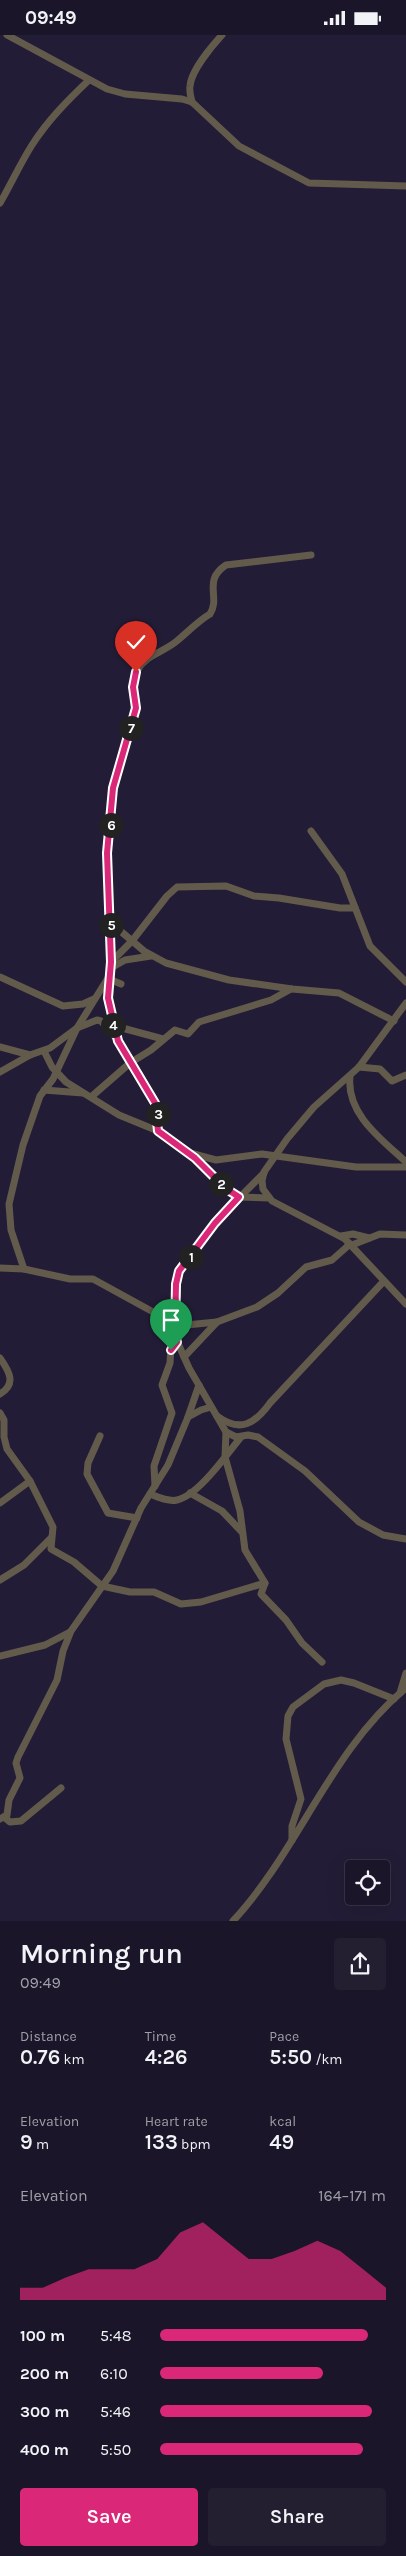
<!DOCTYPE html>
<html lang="en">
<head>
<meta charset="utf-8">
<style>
  body { margin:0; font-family:Karla,sans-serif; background:#231e30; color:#f1f3f6; height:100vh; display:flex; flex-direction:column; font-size:19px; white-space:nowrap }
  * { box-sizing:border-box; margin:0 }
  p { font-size:16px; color:#9f9fa8 }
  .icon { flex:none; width:28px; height:28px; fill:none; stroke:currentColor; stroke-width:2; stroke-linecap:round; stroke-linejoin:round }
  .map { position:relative; height:1886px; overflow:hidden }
  .sheet { display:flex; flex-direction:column; background:#1a1528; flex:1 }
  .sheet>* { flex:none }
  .fabs { position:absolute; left:345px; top:1825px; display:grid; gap:10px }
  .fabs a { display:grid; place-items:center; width:45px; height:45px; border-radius:5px; background:#1a1528; box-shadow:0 5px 20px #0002,0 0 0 1px #383445; font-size:25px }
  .pin { position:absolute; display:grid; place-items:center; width:42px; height:42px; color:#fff; margin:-51px -21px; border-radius:50% 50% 50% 0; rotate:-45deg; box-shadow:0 0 5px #0007 }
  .pin .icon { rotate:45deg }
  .km { position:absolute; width:25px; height:25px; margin:-12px; border-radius:50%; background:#222; color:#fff; font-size:14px; line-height:25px; text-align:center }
  .round { display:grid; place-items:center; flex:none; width:52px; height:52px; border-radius:5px; background:#231e30 }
  .overview { display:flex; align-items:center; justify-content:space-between; height:85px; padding:0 20px }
  h1 { font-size:28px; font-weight:600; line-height:38px }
  .metrics { display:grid; grid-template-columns:repeat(3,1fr); gap:8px; height:85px; padding:5px 20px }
  .metrics div { display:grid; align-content:center }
  .metrics b { font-size:21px; font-weight:600 }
  .metrics small { font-size:14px; font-weight:400 }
  .metrics p { font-size:14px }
  .chart { height:140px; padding:10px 20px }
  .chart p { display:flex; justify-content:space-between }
  .chart svg { width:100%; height:90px; margin-top:5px; fill:#db2777; opacity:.7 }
  .cta { display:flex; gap:10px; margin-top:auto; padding:10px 20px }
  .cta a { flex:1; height:58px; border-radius:5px; background:#db2777; color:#fff; font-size:20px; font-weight:600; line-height:58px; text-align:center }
  .cta a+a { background:#231e30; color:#f1f3f6 }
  ul { padding:0 20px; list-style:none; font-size:16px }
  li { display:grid; grid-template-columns:80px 60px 1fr; align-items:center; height:38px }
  li i { height:12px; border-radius:6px; background:#db2777 }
  .status { display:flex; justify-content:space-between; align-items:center; height:35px; padding:0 25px; background:#1a1528; direction:ltr }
  .status svg { height:14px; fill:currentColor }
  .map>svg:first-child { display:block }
</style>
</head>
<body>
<div class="status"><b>09:49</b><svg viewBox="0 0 49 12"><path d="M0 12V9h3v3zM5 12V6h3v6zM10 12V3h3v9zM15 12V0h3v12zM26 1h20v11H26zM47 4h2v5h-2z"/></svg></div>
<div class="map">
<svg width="406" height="1886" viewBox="0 0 406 1886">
  <rect width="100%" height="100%" fill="#231c36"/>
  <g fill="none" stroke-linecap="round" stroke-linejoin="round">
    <g stroke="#625b4c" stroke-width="7">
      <polyline points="7,0 107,54 125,59 182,64 192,67 239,111 309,148 406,151"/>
      <path d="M192 67C191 62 189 57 190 51 191 36 212 11 222 0"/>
      <path d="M0 168C11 149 20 129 32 110 48 85 68 65 89 45"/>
      <polyline points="311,796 342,839 370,911 406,947"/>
      <polyline points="111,888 144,916 166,928 229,945 292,954 339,958 394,986"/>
      <polyline points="111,927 132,906 167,861 177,852 226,851 254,861 279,863 340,873 355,873"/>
      <polyline points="111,933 125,925 151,921"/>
      <polyline points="0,942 63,971 83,969 94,964"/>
      <polyline points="109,944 121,949"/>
      <polyline points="406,968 359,1032 314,1072 287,1104 264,1137 262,1146 263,1154 272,1166 345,1204 406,1269"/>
      <polyline points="111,990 163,1004"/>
      <polyline points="0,1012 30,1020"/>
      <polyline points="44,1016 52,1032 66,1047 119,1080 158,1096"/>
      <polyline points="359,1032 380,1034 392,1046 406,1040"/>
      <polyline points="0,1037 30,1020 50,1013 77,993 97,985 101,986 115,1002"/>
      <path d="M350 1041C346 1079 381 1104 406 1127"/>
      <polyline points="44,1055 83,1058"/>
      <polyline points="91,1062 130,1028 151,1015 175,995 188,999 199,987 271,965 291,954"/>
      <polyline points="190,1118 216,1125 262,1119 356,1132 406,1132"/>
      <path d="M269 1163 239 1162 234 1159 195 1123 158 1096C161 1054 121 1026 112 987 106 961 111 937 111 912 110 859 105 806 113 753 117 728 134 697 136 673 137 661 130 649 137 636 146 619 165 617 178 605 189 596 198 586 210 579 221 562 202 546 226 530L311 520"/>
      <polyline points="341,1201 353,1199 369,1203"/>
      <polyline points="352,1210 380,1199 406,1200"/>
      <polyline points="0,1233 24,1234 70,1244 93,1244 155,1278 172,1295 189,1333 226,1397 236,1402 248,1400 258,1402 305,1436 359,1487 383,1500 406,1504"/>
      <polyline points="24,1234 11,1195 9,1169 23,1110 40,1061 53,1044 77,993 108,943"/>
      <polyline points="176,1291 217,1287"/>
      <polyline points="175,1300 176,1249 180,1234 220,1182 264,1138"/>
      <polyline points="184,1322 217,1287 257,1272 278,1258 306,1232 332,1225 350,1209"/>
      <path d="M0 1323C9 1336 17 1349 0 1359"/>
      <polyline points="0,1378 4,1385 4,1402 7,1414 30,1446 53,1492 51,1514 74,1527 102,1551 130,1557 154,1557 181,1569 201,1567 265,1548"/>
      <path d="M217 1381C240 1398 255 1389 270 1368L384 1246"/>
      <polyline points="188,1382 201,1375 211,1372"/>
      <polyline points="226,1397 225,1422 240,1476 245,1515 265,1548 261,1559 286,1585 302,1608 322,1627"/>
      <polyline points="100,1401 88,1428 87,1439 108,1478 137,1483"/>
      <polyline points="155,1451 154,1431 172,1378 162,1350 170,1328 171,1312 177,1307"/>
      <polyline points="190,1458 222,1476 241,1496"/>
      <path d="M150 1459C158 1462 168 1467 177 1465 198 1461 227 1419 241 1402"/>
      <polyline points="0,1468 30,1446"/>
      <polyline points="0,1545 24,1530 51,1503"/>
      <polyline points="0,1621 45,1610 70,1597"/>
      <polyline points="400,1658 406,1638"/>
      <polyline points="4,1782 10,1787 21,1786 61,1753"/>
      <polyline points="0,1784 7,1780 9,1765 20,1743 16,1728 18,1722 57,1645 63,1616 71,1596 113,1536 141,1473 168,1430 188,1382 199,1350"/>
      <polyline points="292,1805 292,1791 301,1764 286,1704 288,1681 293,1672 324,1649 341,1645 354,1648 394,1664"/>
      <path d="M233 1886C299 1815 330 1716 406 1653"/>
    </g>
  </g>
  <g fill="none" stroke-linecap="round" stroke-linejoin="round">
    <g stroke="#fff" stroke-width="10">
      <polyline id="route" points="136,637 133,652 136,673 113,753 107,818 111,927 108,963 118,1006 155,1068 158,1096 195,1123 225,1153 239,1162 215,1188 179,1236 176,1249 175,1300 177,1307 171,1315"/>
    </g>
    <use href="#route" stroke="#db2777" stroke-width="6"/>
  </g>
</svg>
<div class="fabs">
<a><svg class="icon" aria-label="locate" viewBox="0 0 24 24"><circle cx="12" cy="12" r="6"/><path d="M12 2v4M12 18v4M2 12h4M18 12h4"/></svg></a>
</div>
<div class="pin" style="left:171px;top:1315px;background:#1e9e55"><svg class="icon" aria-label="arrive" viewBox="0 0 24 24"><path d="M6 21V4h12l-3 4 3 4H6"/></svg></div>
<div class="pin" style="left:136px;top:637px;background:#d93025"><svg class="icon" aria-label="check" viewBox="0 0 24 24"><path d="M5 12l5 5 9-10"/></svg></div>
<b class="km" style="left:191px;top:1222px">1</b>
<b class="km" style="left:221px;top:1149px">2</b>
<b class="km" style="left:158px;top:1079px">3</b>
<b class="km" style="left:113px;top:990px">4</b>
<b class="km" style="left:111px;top:890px">5</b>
<b class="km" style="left:111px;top:790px">6</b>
<b class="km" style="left:131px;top:693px">7</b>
</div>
<section class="sheet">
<div class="overview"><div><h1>Morning run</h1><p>09:49</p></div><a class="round"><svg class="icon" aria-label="share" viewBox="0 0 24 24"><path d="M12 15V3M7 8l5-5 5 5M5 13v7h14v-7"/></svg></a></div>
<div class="metrics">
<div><p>Distance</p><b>0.76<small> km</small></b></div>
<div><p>Time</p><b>4:26</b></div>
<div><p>Pace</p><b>5:50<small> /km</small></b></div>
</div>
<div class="metrics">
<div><p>Elevation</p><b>9<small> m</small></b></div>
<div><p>Heart rate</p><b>133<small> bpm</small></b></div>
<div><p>kcal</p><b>49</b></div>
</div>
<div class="chart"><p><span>Elevation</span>164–171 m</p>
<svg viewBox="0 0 160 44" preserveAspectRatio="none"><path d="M0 44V38L10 38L20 33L30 29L40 29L50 29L60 24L70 11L80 6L90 15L100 24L110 24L120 20L130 15L140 20L150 29L160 38V44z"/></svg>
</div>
<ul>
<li><b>100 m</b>5:48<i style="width:92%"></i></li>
<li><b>200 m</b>6:10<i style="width:72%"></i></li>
<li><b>300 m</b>5:46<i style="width:94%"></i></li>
<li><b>400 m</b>5:50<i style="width:90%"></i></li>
</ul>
<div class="cta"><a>Save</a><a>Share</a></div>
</section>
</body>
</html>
